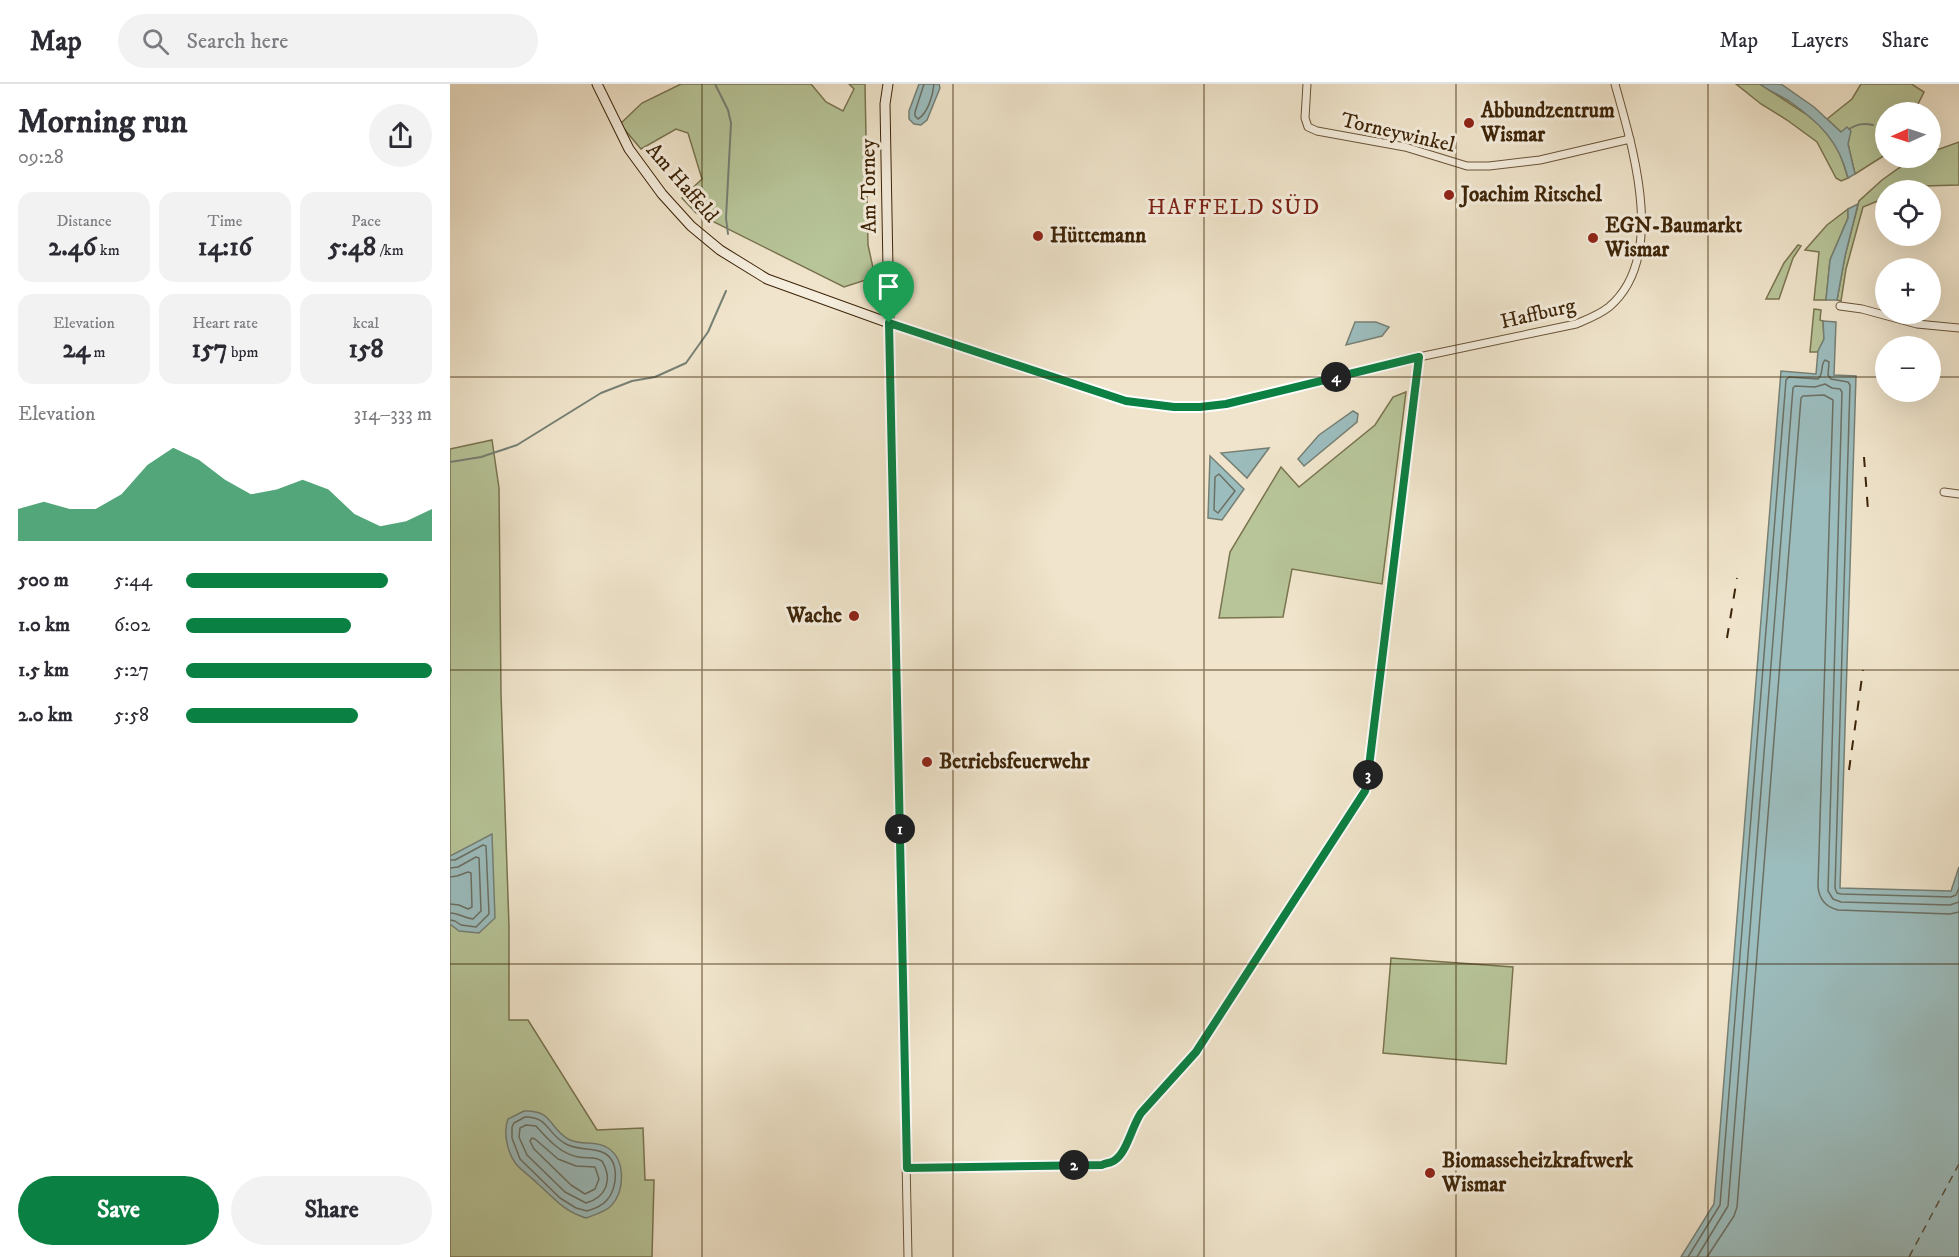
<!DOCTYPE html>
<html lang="en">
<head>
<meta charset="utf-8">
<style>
  body { margin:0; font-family:"IM FELL DW Pica",serif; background:#f2f2f3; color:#2b2b33; height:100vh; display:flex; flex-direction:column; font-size:22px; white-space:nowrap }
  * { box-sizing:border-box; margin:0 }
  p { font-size:20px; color:#7c7c81 }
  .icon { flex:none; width:33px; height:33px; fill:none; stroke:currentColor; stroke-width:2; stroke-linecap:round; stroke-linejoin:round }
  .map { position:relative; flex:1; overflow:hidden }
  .sheet { display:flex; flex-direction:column; background:#fff; width:450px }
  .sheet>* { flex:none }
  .needle { width:39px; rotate:267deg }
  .tools { position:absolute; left:1425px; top:18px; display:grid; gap:12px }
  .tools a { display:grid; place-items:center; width:66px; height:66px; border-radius:50%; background:#fff; box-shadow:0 6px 24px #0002; font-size:30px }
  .pin { position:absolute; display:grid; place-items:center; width:51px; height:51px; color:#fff; margin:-62px -26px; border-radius:50% 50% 50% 0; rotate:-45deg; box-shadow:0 0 6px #0007 }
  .pin .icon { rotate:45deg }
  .km { position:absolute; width:30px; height:30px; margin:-15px; border-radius:50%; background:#222; color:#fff; font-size:16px; line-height:30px; text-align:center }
  .round { display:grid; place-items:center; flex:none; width:63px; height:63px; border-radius:32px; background:#f2f2f3 }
  .overview { display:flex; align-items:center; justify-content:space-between; height:102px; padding:0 18px }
  h1 { font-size:33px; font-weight:700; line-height:45px }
  .figures { display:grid; grid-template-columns:repeat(3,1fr); gap:9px; height:102px; padding:6px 18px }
  .figures div { display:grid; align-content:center; border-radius:15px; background:#f2f2f3; text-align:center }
  .figures b { font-size:26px; font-weight:700 }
  .figures small { font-size:16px; font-weight:400 }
  .figures p { font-size:16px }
  .chart { height:168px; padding:12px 18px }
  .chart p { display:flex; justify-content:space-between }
  .chart svg { width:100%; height:108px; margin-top:6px; fill:#0b8043; opacity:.7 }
  .action { display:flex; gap:12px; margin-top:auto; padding:12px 18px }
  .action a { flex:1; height:69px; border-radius:36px; background:#0b8043; color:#fff; font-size:24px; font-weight:700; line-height:69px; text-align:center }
  .action a+a { background:#f2f2f3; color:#2b2b33 }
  ul { padding:0 18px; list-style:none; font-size:20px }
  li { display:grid; grid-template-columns:96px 72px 1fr; align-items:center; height:45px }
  li i { height:15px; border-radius:8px; background:#0b8043 }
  header { display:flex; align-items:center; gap:36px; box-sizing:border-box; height:84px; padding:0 30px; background:#fff; border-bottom:2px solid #e1e1e2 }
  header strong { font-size:28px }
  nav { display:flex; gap:33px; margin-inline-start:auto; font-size:21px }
  .search { width:420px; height:54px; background:#f2f2f3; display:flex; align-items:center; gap:15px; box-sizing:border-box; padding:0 21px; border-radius:33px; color:#7c7c81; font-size:22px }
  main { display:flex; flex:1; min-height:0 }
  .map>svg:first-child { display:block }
</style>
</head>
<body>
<header>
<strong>Map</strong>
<div class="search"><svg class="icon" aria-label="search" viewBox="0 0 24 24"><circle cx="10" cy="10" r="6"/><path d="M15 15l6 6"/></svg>Search here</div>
<nav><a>Map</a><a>Layers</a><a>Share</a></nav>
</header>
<main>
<section class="sheet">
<div class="overview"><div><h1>Morning run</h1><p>09:28</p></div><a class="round"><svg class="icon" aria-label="share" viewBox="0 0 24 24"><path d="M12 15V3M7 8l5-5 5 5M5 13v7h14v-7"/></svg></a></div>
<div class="figures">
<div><p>Distance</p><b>2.46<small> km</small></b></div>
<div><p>Time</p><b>14:16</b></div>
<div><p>Pace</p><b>5:48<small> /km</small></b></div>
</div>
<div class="figures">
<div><p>Elevation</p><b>24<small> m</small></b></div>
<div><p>Heart rate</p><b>157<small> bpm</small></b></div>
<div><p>kcal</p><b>158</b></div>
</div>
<div class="chart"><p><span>Elevation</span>314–333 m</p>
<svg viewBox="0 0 160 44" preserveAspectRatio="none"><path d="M0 44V31L10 28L20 31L30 31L40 25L50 13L60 6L70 11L80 19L90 25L100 23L110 19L120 23L130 33L140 38L150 36L160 31V44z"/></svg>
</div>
<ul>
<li><b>500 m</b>5:44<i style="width:82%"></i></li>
<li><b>1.0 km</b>6:02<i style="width:67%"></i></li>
<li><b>1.5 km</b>5:27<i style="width:100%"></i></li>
<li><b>2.0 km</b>5:58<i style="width:70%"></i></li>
</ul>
<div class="action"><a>Save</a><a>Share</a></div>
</section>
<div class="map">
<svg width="1509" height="1173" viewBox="0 0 1509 1173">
  <rect width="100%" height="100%" fill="#f0e5cc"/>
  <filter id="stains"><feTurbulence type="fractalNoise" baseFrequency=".00333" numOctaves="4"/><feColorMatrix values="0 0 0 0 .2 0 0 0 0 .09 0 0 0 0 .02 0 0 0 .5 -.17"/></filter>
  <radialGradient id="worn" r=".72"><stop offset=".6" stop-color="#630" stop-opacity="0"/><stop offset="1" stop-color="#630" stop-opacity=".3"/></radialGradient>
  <g fill="#b7c599" stroke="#7a7450" stroke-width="1.5">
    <polygon points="231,0 361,0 376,18 393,27 404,5 399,0 415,0 418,161 425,193 394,203 246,129 232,114 252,95 238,49 226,45 191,65 170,40 192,19"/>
    <polygon points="1286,0 1310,0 1356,30 1374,45 1389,66 1398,94 1391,97 1386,94 1367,58 1337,36 1311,20"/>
    <polygon points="1411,0 1463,0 1463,1 1474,8 1464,28 1436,28 1435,71 1405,90 1398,60 1399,50 1394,47 1391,48 1377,35 1402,15"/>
    <polygon points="1509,58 1509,101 1474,102 1459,106 1436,106 1435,114 1413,123 1396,185 1391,217 1387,216 1395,172 1409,117 1432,96 1449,84 1469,74 1480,74 1481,68"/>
    <polygon points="1398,125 1398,134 1380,176 1376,216 1364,216 1369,168 1355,166 1377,141"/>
    <polygon points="1348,161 1351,162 1343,174 1329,215 1316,215 1334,179"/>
    <polygon points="1364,225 1371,226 1370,236 1373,237 1374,255 1368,268 1360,268"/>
    <polygon points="956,308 932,500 842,485 833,533 769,534 780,468 831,383 849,403 925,341 943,313"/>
    <polygon points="42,356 49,404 51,610 59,842 59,936 78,936 147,1046 193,1044 195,1096 204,1096 202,1173 0,1173 0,365"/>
    <polygon points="941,874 1063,883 1056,980 933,969"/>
  </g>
  <g fill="#9cbdbe" stroke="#768075" stroke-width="1.5">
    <polygon points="469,0 489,0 490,4 477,36 471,41 464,40 459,35 459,27"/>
    <path d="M1310 0H1331L1364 23 1391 48 1397 43 1401 47 1398 60 1405 90 1398 94C1389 57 1369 38 1339 17 1329 11 1319 7 1310 0Z"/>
    <polygon points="1408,120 1395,172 1387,216 1376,216 1380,176 1398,134 1398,125"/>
    <polygon points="1373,237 1386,238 1384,291 1406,292 1390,804 1501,807 1509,783 1509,1173 1231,1173 1264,1120 1331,287 1366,290 1368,267 1374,255"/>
    <polygon points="905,238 926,238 939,243 932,252 896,261"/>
    <polygon points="903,327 908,330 907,338 854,382 848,375 869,351"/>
    <polygon points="819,364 797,394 771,369"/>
    <polygon points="760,372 794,405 772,436 758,434"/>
    <polygon points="42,750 45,834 29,849 9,847 0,840 0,772"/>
    <path d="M74 1027C103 1026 98 1043 118 1055 130 1062 147 1056 158 1064 176 1076 175 1107 161 1122 155 1128 144 1131 136 1134 113 1127 104 1114 87 1099 80 1092 72 1087 66 1080 57 1068 53 1048 58 1035Z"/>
  </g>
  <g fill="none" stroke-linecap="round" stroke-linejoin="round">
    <g stroke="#6c7063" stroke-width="1.5">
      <path d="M474 0 465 28V32L468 35C478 29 483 11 484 0"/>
      <polygon points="769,390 785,407 768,429 764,426 765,393"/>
      <polyline points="0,776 5,776 33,761 36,762 39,830 26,843 11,841 5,837 0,836"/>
      <path d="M0 784 8 783 26 773 29 774 31 827 23 835C14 834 9 829 0 829"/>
      <polyline points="0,793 7,792 18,788 21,789 22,823 18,825 9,821 0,820"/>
      <path d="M75 1033C98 1032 98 1051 116 1060 129 1067 140 1063 152 1068 170 1075 168 1104 157 1116 152 1122 144 1125 137 1127L126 1124 110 1114 70 1075 62 1054V1043L64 1039Z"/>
      <path d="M76 1041 86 1042C98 1055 109 1069 128 1073 137 1075 144 1072 152 1077 163 1095 157 1113 136 1119L115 1108 77 1071 69 1053 70 1044Z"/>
      <polygon points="82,1054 85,1055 108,1075 126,1082 145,1083 149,1095 145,1105 135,1110 121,1101 84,1065 80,1057"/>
      <path d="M1238 1173 1270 1121 1336 296 1339 293 1368 295C1374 290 1370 281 1375 276L1379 278 1378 291 1381 295 1398 298 1400 301 1385 804 1387 809 1391 810 1501 813 1506 811 1509 804"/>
      <polyline points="1247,1173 1278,1122 1343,304 1345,302 1365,303 1375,300 1382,304 1390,305 1392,308 1378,807 1383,815 1391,818 1500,821 1509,818"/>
      <path d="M1257 1173 1284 1132 1287 1123 1351 314 1353 312 1374 311 1383 316 1368 802C1369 815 1375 823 1388 826L1500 830 1509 828"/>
    </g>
    <g stroke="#768075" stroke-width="2">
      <polyline points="265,0 278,26 281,39 276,134 278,150"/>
      <path d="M1399 45C1408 40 1413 39 1423 41"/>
      <polyline points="0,378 31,373 67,361 151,309 182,297 205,293 236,279 258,248 276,207"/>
    </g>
    <polyline stroke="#5a523f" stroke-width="1.5" stroke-dasharray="8 6" stroke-linecap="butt" points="1459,1173 1509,1080"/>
    <g stroke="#6a5439" stroke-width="9">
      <g id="street">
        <polyline points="857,0 855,34 858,43 867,47 955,63 1017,82 1039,82 1090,76 1180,55"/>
        <polyline points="1390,222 1412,225 1467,240 1509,244"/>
        <polyline points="1494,408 1509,410"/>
        <polyline points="457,1084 652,1081 665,1076 673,1068 685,1038 691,1029 746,968 904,726 917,699 969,273"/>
        <path d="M458 1173 439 239 676 317 724 323H750L776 320 969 273 1126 240C1138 235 1149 231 1159 223 1218 173 1182 62 1165 0"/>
      </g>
    </g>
    <g stroke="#3d2408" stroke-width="11">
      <polyline id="secondary" points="147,0 179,65 212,110 241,142 270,166 317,195 439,239 435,20 438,0"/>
    </g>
    <use href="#street" stroke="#f5eede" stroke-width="7"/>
    <use href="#secondary" stroke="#f5eede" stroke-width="9"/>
    <g stroke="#3d2408" stroke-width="2" stroke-dasharray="10 10" stroke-linecap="butt">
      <polyline points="1414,373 1418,426"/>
      <polyline points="1277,554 1287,494"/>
      <polyline points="1399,686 1413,586"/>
    </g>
  </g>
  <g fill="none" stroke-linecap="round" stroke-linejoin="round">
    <g stroke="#fff" stroke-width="12">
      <path id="route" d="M439 239 676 317 724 323H750L776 320 969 273 917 699 915 707 746 968 691 1029C682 1042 677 1068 665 1076 662 1079 656 1079 652 1081L457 1084Z"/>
    </g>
    <use href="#route" stroke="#0b8043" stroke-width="8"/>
  </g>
  <path fill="none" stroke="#3d2408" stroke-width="1.5" stroke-opacity="0.55" d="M252 0V1173M503 0V1173M754 0V1173M1006 0V1173M1258 0V1173M0 293H1436M1480 293H1509M0 586H1509M0 880H1509"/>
  <g fill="#8f2418" stroke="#f5eede" stroke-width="2">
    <circle cx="1019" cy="39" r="6"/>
    <circle cx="999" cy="111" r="6"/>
    <circle cx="588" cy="152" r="6"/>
    <circle cx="1143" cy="154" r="6"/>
    <circle cx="404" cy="532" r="6"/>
    <circle cx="477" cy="678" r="6"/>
    <circle cx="980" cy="1089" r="6"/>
  </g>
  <g text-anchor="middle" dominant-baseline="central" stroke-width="6" stroke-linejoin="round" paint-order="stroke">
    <g font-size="21" font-weight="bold" fill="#3d2408" stroke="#f5eede" text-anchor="start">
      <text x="1031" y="27">Abbundzentrum<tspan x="1031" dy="24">Wismar</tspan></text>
      <text x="1011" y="111">Joachim Ritschel</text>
      <text x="1155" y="142">EGN-Baumarkt<tspan x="1155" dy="24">Wismar</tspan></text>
      <text x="600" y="152">Hüttemann</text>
      <text x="392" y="532" text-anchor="end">Wache</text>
      <text x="489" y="678">Betriebsfeuerwehr</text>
      <text x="992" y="1077">Biomasseheizkraftwerk<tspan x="992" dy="24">Wismar</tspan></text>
    </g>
    <g font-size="21" fill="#3d2408" stroke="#f5eede">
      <text transform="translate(948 49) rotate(13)">Torneywinkel</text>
      <text transform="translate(232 99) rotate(49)">Am Haffeld</text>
      <text transform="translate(419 102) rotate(-91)">Am Torney</text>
      <text transform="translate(1088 230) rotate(-13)">Haffburg</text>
    </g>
    <g font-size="22" letter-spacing="1.5" fill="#7a1f14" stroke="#f5eede">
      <text x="784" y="123">HAFFELD SÜD</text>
    </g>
  </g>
  <rect width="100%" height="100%" filter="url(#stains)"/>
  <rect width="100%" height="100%" fill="url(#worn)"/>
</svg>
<div class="tools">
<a><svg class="needle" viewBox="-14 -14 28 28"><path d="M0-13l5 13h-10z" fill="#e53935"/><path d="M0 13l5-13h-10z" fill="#7c7c81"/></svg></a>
<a><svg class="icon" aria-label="locate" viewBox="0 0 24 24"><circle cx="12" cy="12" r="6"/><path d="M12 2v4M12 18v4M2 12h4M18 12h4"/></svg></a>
<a>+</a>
<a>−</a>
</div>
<div class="pin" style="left:439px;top:239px;background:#1e9e55"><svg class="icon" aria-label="arrive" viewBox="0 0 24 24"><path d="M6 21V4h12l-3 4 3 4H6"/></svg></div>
<b class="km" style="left:450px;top:745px">1</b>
<b class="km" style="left:624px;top:1081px">2</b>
<b class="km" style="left:918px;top:691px">3</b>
<b class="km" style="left:886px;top:293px">4</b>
</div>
</main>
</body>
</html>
